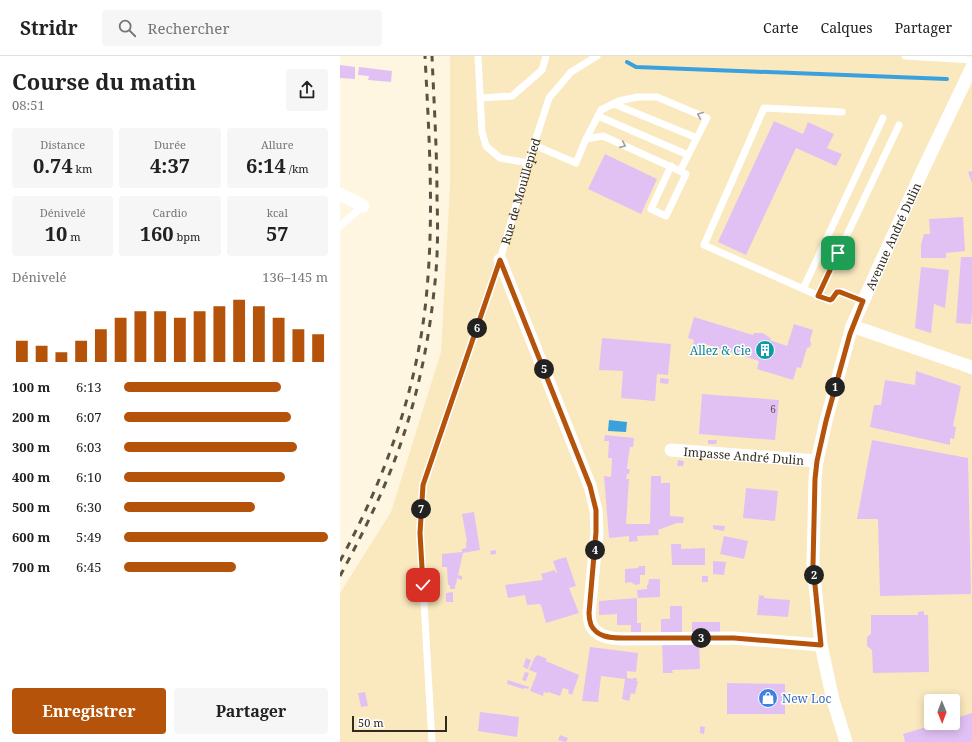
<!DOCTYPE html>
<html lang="fr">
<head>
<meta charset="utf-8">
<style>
  body { margin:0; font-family:"Noto Serif",serif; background:#f6f6f6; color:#222; height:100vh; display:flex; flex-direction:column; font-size:15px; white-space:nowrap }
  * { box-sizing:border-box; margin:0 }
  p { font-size:13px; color:#767676 }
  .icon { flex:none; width:22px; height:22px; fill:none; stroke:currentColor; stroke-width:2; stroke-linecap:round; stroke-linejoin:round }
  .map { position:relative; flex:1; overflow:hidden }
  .sheet { display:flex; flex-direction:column; background:#fff; width:340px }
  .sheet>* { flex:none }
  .needle { width:26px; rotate:179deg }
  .fabs { position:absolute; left:584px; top:638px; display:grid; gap:8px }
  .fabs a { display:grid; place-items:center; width:36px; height:36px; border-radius:4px; background:#fff; box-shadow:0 2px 10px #0003; font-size:20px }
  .scale { position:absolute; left:12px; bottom:10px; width:95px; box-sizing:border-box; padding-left:4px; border:2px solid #302b1e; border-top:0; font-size:11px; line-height:14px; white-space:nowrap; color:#302b1e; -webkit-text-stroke:3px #fff; paint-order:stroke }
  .pin { position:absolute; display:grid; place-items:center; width:34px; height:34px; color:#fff; margin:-17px; border-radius:8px; box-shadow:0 2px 6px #0006 }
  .km { position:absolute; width:20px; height:20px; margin:-10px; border-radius:50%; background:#222; color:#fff; font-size:11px; line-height:20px; text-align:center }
  .round { display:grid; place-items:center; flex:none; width:42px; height:42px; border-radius:4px; background:#f6f6f6 }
  .summary { display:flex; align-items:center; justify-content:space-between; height:68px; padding:0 12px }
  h1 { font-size:22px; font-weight:700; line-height:30px }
  .stats { display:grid; grid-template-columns:repeat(3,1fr); gap:6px; height:68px; padding:4px 12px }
  .stats div { display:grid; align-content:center; border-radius:4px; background:#f6f6f6; text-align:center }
  .stats b { font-size:20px; font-weight:700 }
  .stats small { font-size:11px; font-weight:400 }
  .stats p { font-size:11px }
  .chart { height:112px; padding:8px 12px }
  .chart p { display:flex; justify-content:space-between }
  .chart svg { width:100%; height:72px; margin-top:4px; stroke:#b45309; stroke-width:6 }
  .button { display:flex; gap:8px; margin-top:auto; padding:8px 12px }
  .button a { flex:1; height:46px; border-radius:4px; background:#b45309; color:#fff; font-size:16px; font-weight:700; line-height:46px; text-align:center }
  .button a+a { background:#f6f6f6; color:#222 }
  ul { padding:0 12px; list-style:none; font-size:13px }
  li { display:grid; grid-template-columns:64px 48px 1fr; align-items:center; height:30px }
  li i { height:10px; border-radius:5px; background:#b45309 }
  header { display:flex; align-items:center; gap:24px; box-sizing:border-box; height:56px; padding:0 20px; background:#fff; border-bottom:1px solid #e0e0e0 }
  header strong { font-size:19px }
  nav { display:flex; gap:22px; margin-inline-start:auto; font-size:14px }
  .search { width:280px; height:36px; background:#f6f6f6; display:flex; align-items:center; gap:10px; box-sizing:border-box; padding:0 14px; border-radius:4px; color:#767676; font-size:15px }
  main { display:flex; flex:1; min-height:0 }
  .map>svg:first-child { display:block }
</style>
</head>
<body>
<header>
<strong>Stridr</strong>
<div class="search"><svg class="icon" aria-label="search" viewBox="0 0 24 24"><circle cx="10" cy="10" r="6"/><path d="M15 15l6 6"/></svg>Rechercher</div>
<nav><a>Carte</a><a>Calques</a><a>Partager</a></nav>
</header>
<main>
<section class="sheet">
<div class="summary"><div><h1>Course du matin</h1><p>08:51</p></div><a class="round"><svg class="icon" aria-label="share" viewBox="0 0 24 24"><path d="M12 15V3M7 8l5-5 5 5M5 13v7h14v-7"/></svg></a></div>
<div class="stats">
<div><p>Distance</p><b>0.74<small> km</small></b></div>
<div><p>Durée</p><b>4:37</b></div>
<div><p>Allure</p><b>6:14<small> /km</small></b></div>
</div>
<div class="stats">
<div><p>Dénivelé</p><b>10<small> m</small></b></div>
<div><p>Cardio</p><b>160<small> bpm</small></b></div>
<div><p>kcal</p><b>57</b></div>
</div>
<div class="chart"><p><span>Dénivelé</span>136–145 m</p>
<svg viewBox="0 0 160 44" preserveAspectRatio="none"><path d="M5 44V31M15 44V34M25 44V38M35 44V31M45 44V24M55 44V17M65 44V13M75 44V13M85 44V17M95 44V13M105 44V10M115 44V6M125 44V10M135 44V17M145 44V24M155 44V27"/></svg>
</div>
<ul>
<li><b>100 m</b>6:13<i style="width:77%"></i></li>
<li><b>200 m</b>6:07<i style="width:82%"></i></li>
<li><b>300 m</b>6:03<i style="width:85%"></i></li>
<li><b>400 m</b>6:10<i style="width:79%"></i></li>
<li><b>500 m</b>6:30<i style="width:64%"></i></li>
<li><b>600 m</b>5:49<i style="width:100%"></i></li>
<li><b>700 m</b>6:45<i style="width:55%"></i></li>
</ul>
<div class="button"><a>Enregistrer</a><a>Partager</a></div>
</section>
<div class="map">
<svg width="632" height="686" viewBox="0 0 632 686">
  <rect width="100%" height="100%" fill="#fef6e1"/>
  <path fill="#fae9be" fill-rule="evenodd" d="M110 0H632V686H0V537L51 456 101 296 110 130ZM591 645H613V667H591Z"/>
  <polygon fill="#3aa1de" points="269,364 287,366 286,376 268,375"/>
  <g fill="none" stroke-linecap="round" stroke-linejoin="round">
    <polyline stroke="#3aa1de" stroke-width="4" points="287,6 296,11 607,23"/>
  </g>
  <g fill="#e1c1f4">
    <polygon points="0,9 15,11 15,23 0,22"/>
    <polygon points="19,11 52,15 51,26 28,24 29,20 18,19"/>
    <polygon points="434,65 463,78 468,66 494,78 487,92 502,98 496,110 456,92 406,199 378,186"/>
    <polygon points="265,98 317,123 301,158 248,133"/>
    <polygon points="632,115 632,127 628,116"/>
    <polygon points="623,161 625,195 606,197 606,202 581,202 581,189 584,178 590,178 589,163"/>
    <polygon points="621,201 632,201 632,255 631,268 616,267"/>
    <polygon points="581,211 609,214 605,252 594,248 591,277 575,272"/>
    <polygon points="354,261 413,279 414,277 423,277 429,281 431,283 430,284 447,290 454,268 473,274 470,284 471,288 470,291 467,292 461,312 457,311 453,324 417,313 419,305 362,287 359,295 352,292 354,284 348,282"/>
    <polygon points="262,282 331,288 328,319 317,318 315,345 281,342 283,315 259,314"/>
    <polygon points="576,315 621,330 613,370 616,371 614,383 610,382 610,389 530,371 534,349 541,349 545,324 575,329"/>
    <polygon points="320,322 329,323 328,328 320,327"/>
    <polygon points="362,338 439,344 435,384 359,378"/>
    <polygon points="265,379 294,382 293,391 290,391 288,404 287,413 290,413 289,418 287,418 286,423 289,423 286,468 310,468 311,420 321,420 321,427 330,427 330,460 344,461 343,467 337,467 318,474 319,479 297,480 298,485 289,486 289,480 269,482 264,420 271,421 272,402 268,402 269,385 264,385"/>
    <polygon points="368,384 377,384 376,388 368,388"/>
    <polygon points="532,384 628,402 631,538 540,540 538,463 517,463"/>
    <polygon points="338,404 344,405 343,410 337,410"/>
    <polygon points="406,432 438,435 435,465 403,462"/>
    <polygon points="134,456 140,494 123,497 118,519 122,520 122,524 117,522 116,529 115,529 115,533 110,533 110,529 108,529 107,511 102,511 102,498 122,496 122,493 126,492 126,486 127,486 122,458"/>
    <polygon points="373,469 385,470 384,475 373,473"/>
    <polygon points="384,480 408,485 404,503 380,498"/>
    <polygon points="331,488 341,488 341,493 365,492 365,509 332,509"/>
    <polygon points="156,494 156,498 151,499 150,495"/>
    <polygon points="226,501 236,530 229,532 239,557 206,567 201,549 199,548 187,549 185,539 168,542 165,529 203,524 201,518 215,514 216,517 217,516 213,505"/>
    <polygon points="373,505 386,506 384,519 373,518"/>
    <polygon points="299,510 305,510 305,519 300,519 300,528 295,529 291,526 285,527 285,513 298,512"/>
    <rect x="362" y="520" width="6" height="6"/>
    <polygon points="309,523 320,523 320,541 298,542 297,534 307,533 307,529 308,529"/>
    <polygon points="113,536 113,546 106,546 106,537"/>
    <polygon points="419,539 424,540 424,542 450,544 448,561 417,559"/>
    <polygon points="297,542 297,567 301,567 301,576 291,576 291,569 277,569 277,558 259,559 259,545"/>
    <polygon points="330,550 342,550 342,576 321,577 321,563 330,563"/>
    <polygon points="584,555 584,559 588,559 589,616 533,617 532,594 527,590 527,581 531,578 531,559 578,559 578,556"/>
    <rect x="352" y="566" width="28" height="11"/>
    <polygon points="359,586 360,613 332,614 333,617 323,617 322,587"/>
    <polygon points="250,591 298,597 296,616 287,615 287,622 293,623 293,622 297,622 296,625 298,625 295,638 291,637 289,645 282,643 285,623 261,620 258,646 242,645"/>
    <polygon points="198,599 207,603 206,605 239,619 232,639 228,637 229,634 223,632 220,640 208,636 207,637 204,636 203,640 190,635 197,617 189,614 195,601"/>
    <polygon points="186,602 191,604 188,613 183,611"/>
    <polygon points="185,616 189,617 186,625 182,624"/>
    <polygon points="168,624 189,631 188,633 184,632 183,633 167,628"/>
    <polygon points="387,627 445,628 445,658 387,658"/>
    <polygon points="25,636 28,650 21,651 18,637"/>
    <polygon points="140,656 179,661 177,681 138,675"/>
    <polygon points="632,657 632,686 565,686 563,678 599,667 613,667 613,663"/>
    <polygon points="360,670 365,671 364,678 360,677"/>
    <polygon points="220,679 228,682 226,686 218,684"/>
  </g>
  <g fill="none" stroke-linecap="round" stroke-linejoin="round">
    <g stroke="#fff" stroke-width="7">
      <polyline points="138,0 142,76 146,90 160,102 188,107"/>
      <polyline points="565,0 632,4"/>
      <polyline points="140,42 172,40 202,14 206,0"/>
      <polyline points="274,48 357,82"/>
      <polyline points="502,56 424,52 364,189 486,243 490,245 492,243 497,236 503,236 523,245"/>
      <polyline points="258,60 348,99"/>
      <polyline points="194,89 236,107 246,83 261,54 279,45 297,41 317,41 367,62 340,115 263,80 246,83"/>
      <polyline points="331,110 311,153 326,160 346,118 340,115"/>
      <polyline points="0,170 23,150"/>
      <polyline points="463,233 543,62"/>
      <polyline points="478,240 559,69"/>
      <path id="s1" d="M92 686 80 477 83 429 160 204 188 107 209 42 231 16 257 0"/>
    </g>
    <g stroke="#fff" stroke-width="13">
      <polyline points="0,138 23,150"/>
      <path d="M160 204 250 430 256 454 257 476 249 557C249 560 250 566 251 569 257 581 270 582 282 583L394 582 481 589"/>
      <polyline points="512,270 631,311 632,312"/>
      <path id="s2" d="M331 394 477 405"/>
      <path id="s3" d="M506 686 493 644 481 589 473 509 475 423 477 405 486 365 512 270 580 120 632 11"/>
    </g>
    <g stroke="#585344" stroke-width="3" stroke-dasharray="7 7" stroke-linecap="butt">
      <path d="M0 505C46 421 79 329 87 233 94 156 89 77 85 0"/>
      <path d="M0 520C20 483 39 445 54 406 75 351 88 293 94 235 98 204 98 173 97 142 97 95 94 47 92 0"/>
    </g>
  </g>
  <defs><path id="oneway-chevron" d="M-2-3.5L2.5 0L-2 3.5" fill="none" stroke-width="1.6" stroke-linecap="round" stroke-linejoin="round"/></defs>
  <g stroke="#a2a09a">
    <use href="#oneway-chevron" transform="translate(360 59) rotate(-157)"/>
    <use href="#oneway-chevron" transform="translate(283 89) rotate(24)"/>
  </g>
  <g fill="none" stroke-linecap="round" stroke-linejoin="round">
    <g stroke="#fff" stroke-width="8">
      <path id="route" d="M83 529 80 477 83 429 160 204 250 430 256 454V476L249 557C249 560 250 566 251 569 257 581 270 582 282 582H394L481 589 473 509 475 423 477 405 486 365 510 278 523 245 500 236H497L492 243 490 244 478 240 498 197"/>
    </g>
    <use href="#route" stroke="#b45309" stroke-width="5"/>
  </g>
  <defs>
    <g id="building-disc" transform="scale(1)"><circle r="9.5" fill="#0f9aa8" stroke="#fff"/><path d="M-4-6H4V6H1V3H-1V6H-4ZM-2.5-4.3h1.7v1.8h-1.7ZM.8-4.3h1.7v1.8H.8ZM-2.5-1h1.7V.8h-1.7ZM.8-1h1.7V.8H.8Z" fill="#fff"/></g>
    <g id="shop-disc" transform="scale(1)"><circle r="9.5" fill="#3f7fe0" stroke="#fff"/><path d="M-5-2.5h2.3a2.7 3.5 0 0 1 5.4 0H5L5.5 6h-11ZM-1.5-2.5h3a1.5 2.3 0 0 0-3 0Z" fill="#fff"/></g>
  </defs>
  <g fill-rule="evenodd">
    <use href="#building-disc" x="425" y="294"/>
    <use href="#shop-disc" x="428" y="642"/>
  </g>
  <g text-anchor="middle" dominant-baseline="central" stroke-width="3" stroke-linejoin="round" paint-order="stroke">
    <g font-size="10" fill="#5c5054">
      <text x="433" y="353">6</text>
    </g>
    <g font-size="12" fill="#302b1e" stroke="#fff">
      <text stroke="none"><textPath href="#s1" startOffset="567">Rue de Mouillepied</textPath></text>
      <text stroke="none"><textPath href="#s3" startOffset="523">Avenue André Dulin</textPath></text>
      <text stroke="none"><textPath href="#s2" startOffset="73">Impasse André Dulin</textPath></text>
    </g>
    <g font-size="12" fill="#0d838f" stroke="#fff" text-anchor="end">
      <text x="411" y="294">Allez &amp; Cie</text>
    </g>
    <g font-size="12" fill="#366cbe" stroke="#fff" text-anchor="start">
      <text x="442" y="642">New Loc</text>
    </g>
  </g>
</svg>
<div class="fabs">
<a><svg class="needle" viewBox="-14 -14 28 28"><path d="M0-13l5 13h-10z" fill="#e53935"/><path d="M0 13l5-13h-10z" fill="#767676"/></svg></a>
</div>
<div class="scale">50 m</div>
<div class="pin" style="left:498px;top:197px;background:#1e9e55"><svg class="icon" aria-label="arrive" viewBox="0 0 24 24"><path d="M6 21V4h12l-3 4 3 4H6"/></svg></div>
<div class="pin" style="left:83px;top:529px;background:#d93025"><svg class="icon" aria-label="check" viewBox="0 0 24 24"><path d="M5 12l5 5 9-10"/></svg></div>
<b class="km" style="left:495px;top:331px">1</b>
<b class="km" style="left:474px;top:519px">2</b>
<b class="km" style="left:361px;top:582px">3</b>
<b class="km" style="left:255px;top:494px">4</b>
<b class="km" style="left:204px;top:313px">5</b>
<b class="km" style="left:137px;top:272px">6</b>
<b class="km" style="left:81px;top:453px">7</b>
</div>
</main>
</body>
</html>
